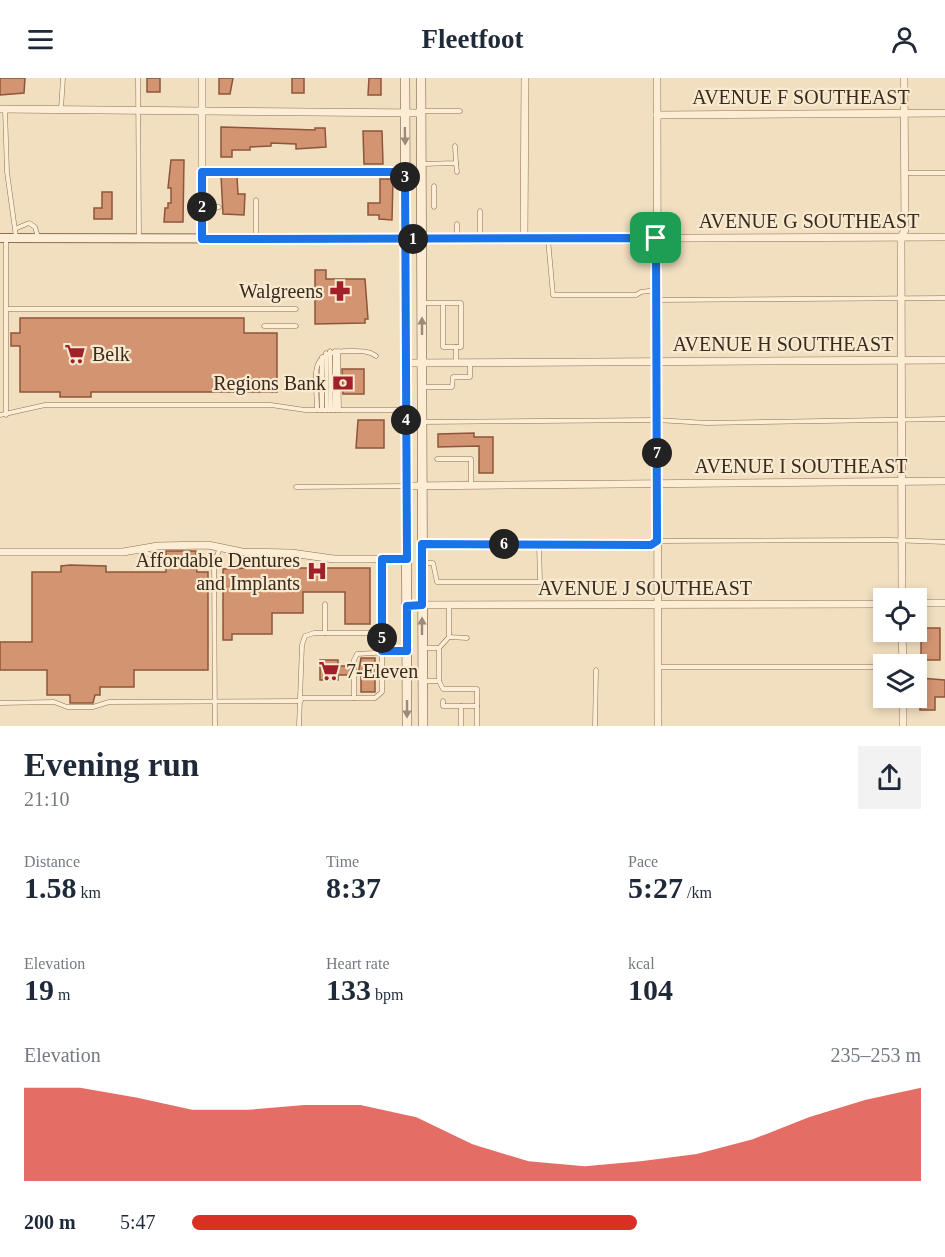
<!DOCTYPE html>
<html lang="en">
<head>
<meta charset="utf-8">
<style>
  body { margin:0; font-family:"Times New Roman",serif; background:#f2f2f3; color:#1f2937; height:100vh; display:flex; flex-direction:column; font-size:22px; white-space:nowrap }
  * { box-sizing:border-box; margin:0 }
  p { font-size:20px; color:#747a83 }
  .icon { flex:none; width:33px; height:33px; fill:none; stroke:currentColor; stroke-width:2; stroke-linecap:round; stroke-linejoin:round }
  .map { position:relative; height:648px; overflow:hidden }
  .sheet { display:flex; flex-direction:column; background:#fff; flex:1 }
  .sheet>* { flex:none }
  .controls { position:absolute; left:873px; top:510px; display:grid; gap:12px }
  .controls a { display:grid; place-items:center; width:54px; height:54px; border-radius:0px; background:#fff; box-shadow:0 3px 9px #0003; font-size:30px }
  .pin { position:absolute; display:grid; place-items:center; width:51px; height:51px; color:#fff; margin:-26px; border-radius:12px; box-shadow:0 3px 9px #0006 }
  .km { position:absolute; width:30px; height:30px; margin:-15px; border-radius:50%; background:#222; color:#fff; font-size:16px; line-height:30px; text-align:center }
  .round { display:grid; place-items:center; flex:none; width:63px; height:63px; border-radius:0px; background:#f2f2f3 }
  .summary { display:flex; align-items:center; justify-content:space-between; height:102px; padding:0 24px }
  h1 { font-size:33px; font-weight:700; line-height:45px }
  .figures { display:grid; grid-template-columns:repeat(3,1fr); gap:9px; height:102px; padding:6px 24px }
  .figures div { display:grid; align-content:center }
  .figures b { font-size:30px; font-weight:700 }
  .figures small { font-size:16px; font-weight:400 }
  .figures p { font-size:16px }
  .chart { height:168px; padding:12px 24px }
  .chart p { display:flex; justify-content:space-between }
  .chart svg { width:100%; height:108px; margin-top:6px; fill:#d93025; opacity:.7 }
  ul { padding:0 24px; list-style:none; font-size:20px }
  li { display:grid; grid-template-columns:96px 72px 1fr; align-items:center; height:45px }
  li i { height:15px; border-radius:8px; background:#d93025 }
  header { display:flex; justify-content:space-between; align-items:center; height:78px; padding:0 24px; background:#fff; font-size:27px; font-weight:700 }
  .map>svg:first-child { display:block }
</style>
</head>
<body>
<header><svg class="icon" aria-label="menu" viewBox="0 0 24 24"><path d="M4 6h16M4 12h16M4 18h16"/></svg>Fleetfoot<svg class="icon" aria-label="person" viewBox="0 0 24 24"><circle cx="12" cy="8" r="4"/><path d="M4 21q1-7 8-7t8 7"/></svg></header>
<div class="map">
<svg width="945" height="648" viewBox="0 0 945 648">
  <rect width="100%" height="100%" fill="#f2dfc0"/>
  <g fill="#d39472" stroke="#8e553a" stroke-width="1.5">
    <polygon points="0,0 25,0 24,15 0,17"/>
    <rect x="147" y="0" width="13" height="14"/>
    <polygon points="219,0 233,0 230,16 219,16"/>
    <rect x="292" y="0" width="12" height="15"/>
    <polygon points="369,0 381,0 381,17 368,17"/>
    <polygon points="221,49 315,52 315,50 325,50 326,69 296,71 296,66 271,65 271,68 250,69 250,72 232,72 232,79 221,79"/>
    <polygon points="363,53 382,53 383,86 364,86"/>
    <polygon points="171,82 184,82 183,144 164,144 165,130 168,130 168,125 171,125 171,110 168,110"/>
    <polygon points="221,98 237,98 238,116 245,116 244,137 223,136"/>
    <polygon points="380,101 393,101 392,142 379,141 379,137 368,137 368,125 380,125"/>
    <polygon points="102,114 112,114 112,141 94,141 94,130 102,130"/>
    <polygon points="315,192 326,192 326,201 365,201 368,241 365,241 365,245 315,246"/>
    <polygon points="20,240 244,240 244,255 277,255 277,314 91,314 91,319 60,319 60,314 20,314 20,268 11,268 11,255 20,255"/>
    <polygon points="342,291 364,291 364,316 343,316"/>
    <polygon points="358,342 384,342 384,370 356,370"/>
    <polygon points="474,355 474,359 493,359 493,395 479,395 479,368 438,369 438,356"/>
    <rect x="166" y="473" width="30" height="6"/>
    <polygon points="70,487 106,488 106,494 166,494 166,487 196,487 197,494 208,494 208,592 134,592 134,609 100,609 100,617 95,617 93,625 70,625 70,617 47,617 47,592 0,592 0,564 32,564 32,494 61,494 61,488"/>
    <polygon points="279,487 297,487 297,490 370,490 370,546 345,546 345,514 303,514 303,535 272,535 272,556 232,556 232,562 223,562 223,491 279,489"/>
    <rect x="921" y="550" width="19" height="32"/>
    <polygon points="361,580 375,580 375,614 361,614 361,597 358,597"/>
    <polygon points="320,582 338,582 338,588 350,588 350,597 338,597 338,602 320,602"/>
    <polygon points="920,600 945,602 945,619 935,619 935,632 920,632"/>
  </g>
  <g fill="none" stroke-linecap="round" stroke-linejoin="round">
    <g stroke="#8d6f56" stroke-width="5">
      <g id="service">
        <polyline points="138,0 139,160"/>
        <polyline points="5,31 7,94 16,159"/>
        <polyline points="61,31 63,0"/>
        <polyline points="422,33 460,33"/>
        <polyline points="456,85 457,94"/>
        <polyline points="422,86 456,85 455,68"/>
        <polyline points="203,94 405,94"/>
        <polyline points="905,95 945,95"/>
        <polyline points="434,108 434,129"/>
        <polyline points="203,129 219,129"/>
        <polyline points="480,133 480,160"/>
        <polyline points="17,150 29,145 35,149 38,159"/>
        <polyline points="256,160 256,122"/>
        <polyline points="457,161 457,146"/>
        <polyline points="548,161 553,217 636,217 641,214 656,212"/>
        <polyline points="656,222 945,220"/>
        <path d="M423 225C435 225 448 225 461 225V269H443V225"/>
        <polyline points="7,231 296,231"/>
        <polyline points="264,248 296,248"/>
        <polyline points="456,269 456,285"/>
        <polyline points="330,273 331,332"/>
        <polyline points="335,273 335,332"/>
        <polyline points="338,273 339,332"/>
        <polyline points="326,275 327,332"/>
        <polyline points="322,279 322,332"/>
        <polyline points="423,309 452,309 453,299 470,299 470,285"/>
        <path d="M317 332C317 299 306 273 348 273 358 273 368 272 376 278"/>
        <polyline points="0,337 45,327 271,327 305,332 405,332"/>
        <polyline points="6,337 6,160"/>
        <polyline points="422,344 657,342 707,345 945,341"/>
        <polyline points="437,381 471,381 471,406"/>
        <polyline points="296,409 406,408"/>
        <polyline points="422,466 651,467 657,463 890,462 945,464"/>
        <polyline points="141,472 162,483 208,483 217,478 220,469"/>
        <polyline points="214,481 215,648"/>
        <polyline points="423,485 433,485 437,504 540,504 539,466"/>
        <polyline points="449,528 449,559 439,570 439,603 443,611 477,611 477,648"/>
        <polyline points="325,555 325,526"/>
        <polyline points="449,559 467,560"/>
        <polyline points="425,570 439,570"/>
        <polyline points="659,589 884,589"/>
        <polyline points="425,603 439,603"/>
        <polyline points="301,620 375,620 382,614 382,482"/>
        <polyline points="354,620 354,582 357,576 407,573"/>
        <polyline points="443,623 443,628 477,628"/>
        <polyline points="0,625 54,624 67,629 93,629 109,624 301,623"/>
        <polyline points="461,628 461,648"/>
        <polyline points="299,648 302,567 305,558 314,555 382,555"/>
        <polyline points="595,648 596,592"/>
      </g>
    </g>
    <g stroke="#8d6f56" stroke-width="8">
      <g id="minor">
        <polyline points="202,0 202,161"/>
        <polyline points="657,0 658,648"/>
        <polyline points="0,31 421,35"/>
        <polyline points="657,37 945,35"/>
        <polyline points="421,161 945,159"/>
        <polyline points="524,161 525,0"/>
        <polyline points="406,285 945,282"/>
        <polyline points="406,408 945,403"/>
        <polyline points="0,474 123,474 158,468 208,467 242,474 291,475 334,481 407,481"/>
        <polyline points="902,520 901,159 905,152 904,0"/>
        <polyline points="916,525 945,525"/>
        <polyline points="407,527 884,526"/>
        <polyline points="902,554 903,586"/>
        <polyline points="903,620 903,648"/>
      </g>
    </g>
    <g stroke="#8d6f56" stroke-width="10">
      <polyline id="tertiary" points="0,160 421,161"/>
    </g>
    <g stroke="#6e5039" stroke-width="10">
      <g id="secondary">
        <polyline points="405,0 407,648"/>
        <polyline points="421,0 423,648"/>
      </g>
    </g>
    <use href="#service" stroke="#fcedd4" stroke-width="4"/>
    <use href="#minor" stroke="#fcedd4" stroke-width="7"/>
    <use href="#tertiary" stroke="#fcedd4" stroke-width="8"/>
    <use href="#secondary" stroke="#fcedd4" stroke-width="9"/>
  </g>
  <defs><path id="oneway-solid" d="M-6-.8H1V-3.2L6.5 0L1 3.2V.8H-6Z" transform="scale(1.5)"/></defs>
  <g fill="#9c8b78">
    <use href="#oneway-solid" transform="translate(405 58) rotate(89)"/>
    <use href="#oneway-solid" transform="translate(422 248) rotate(-90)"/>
    <use href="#oneway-solid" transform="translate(422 548) rotate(-90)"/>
    <use href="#oneway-solid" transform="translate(407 631) rotate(90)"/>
  </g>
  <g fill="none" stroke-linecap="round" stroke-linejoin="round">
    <g stroke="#fff" stroke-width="12">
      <path id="route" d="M656 160C505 161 354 161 202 161V94H405L407 481H382V573H407V528L422 527V466L651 467 657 463 656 160"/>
    </g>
    <use href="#route" stroke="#1a73e8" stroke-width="8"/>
  </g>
  <defs>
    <g id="pharmacy-bare" transform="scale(1.62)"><path d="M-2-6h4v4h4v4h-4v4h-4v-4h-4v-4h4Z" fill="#a1212a" stroke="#f8ead0" stroke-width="2.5" paint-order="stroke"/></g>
    <g id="supermarket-bare" transform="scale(1.62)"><path d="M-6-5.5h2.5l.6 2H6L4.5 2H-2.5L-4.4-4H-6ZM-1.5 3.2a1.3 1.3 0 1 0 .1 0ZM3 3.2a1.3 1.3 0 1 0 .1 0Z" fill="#a1212a" stroke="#f8ead0" stroke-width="2.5" paint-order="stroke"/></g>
    <g id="bank-bare" transform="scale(1.62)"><path d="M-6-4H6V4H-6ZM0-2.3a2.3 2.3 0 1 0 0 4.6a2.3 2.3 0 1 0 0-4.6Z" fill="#a1212a" stroke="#f8ead0" stroke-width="2.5" paint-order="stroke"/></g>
    <g id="hospital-bare" transform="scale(1.62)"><path d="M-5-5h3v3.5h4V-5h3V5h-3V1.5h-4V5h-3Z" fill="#a1212a" stroke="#f8ead0" stroke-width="2.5" paint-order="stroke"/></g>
  </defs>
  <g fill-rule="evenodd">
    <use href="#pharmacy-bare" x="340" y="213"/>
    <use href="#supermarket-bare" x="75" y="276"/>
    <use href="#bank-bare" x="343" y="305"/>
    <use href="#hospital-bare" x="317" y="493"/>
    <use href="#supermarket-bare" x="329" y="593"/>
  </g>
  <g text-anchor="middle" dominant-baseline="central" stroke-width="4.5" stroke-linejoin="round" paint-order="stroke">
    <g font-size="20" fill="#3b291c" stroke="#f8ead0">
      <text x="801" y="19">AVENUE F SOUTHEAST</text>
      <text x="809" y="143">AVENUE G SOUTHEAST</text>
      <text x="783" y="266">AVENUE H SOUTHEAST</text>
      <text x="801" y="388">AVENUE I SOUTHEAST</text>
      <text x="645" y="510">AVENUE J SOUTHEAST</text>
    </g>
    <g font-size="20" fill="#3b291c" stroke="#f8ead0" text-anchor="end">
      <text x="323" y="213">Walgreens</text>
      <text x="92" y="276" text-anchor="start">Belk</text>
      <text x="326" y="305">Regions Bank</text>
      <text x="300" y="482">Affordable Dentures<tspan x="300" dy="23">and Implants</tspan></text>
      <text x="346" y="593" text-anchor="start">7-Eleven</text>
    </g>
  </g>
</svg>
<div class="controls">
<a><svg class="icon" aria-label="locate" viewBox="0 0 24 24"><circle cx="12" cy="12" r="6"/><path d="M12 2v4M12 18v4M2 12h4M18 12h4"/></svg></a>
<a><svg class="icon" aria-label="layers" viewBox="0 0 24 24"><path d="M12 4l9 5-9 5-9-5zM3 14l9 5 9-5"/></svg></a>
</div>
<div class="pin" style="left:656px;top:160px;background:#1e9e55"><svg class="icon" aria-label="arrive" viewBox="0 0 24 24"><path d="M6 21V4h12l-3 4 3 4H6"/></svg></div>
<b class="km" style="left:413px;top:161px">1</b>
<b class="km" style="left:202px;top:129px">2</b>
<b class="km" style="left:405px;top:99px">3</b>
<b class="km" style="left:406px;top:342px">4</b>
<b class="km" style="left:382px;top:560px">5</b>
<b class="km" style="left:504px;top:466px">6</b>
<b class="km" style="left:657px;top:375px">7</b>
</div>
<section class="sheet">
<div class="summary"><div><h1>Evening run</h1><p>21:10</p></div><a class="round"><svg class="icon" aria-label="share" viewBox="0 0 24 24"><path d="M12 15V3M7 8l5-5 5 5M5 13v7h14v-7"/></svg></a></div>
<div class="figures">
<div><p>Distance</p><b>1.58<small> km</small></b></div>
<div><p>Time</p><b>8:37</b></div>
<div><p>Pace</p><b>5:27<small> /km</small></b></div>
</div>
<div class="figures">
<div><p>Elevation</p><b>19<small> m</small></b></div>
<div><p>Heart rate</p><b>133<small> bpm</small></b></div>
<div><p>kcal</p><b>104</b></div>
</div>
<div class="chart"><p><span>Elevation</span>235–253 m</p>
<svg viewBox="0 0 160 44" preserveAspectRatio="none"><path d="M0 44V6L10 6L20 10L30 15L40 15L50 13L60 13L70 18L80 29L90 36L100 38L110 36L120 33L130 27L140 18L150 11L160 6V44z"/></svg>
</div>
<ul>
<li><b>200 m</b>5:47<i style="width:61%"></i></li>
</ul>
</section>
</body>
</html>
